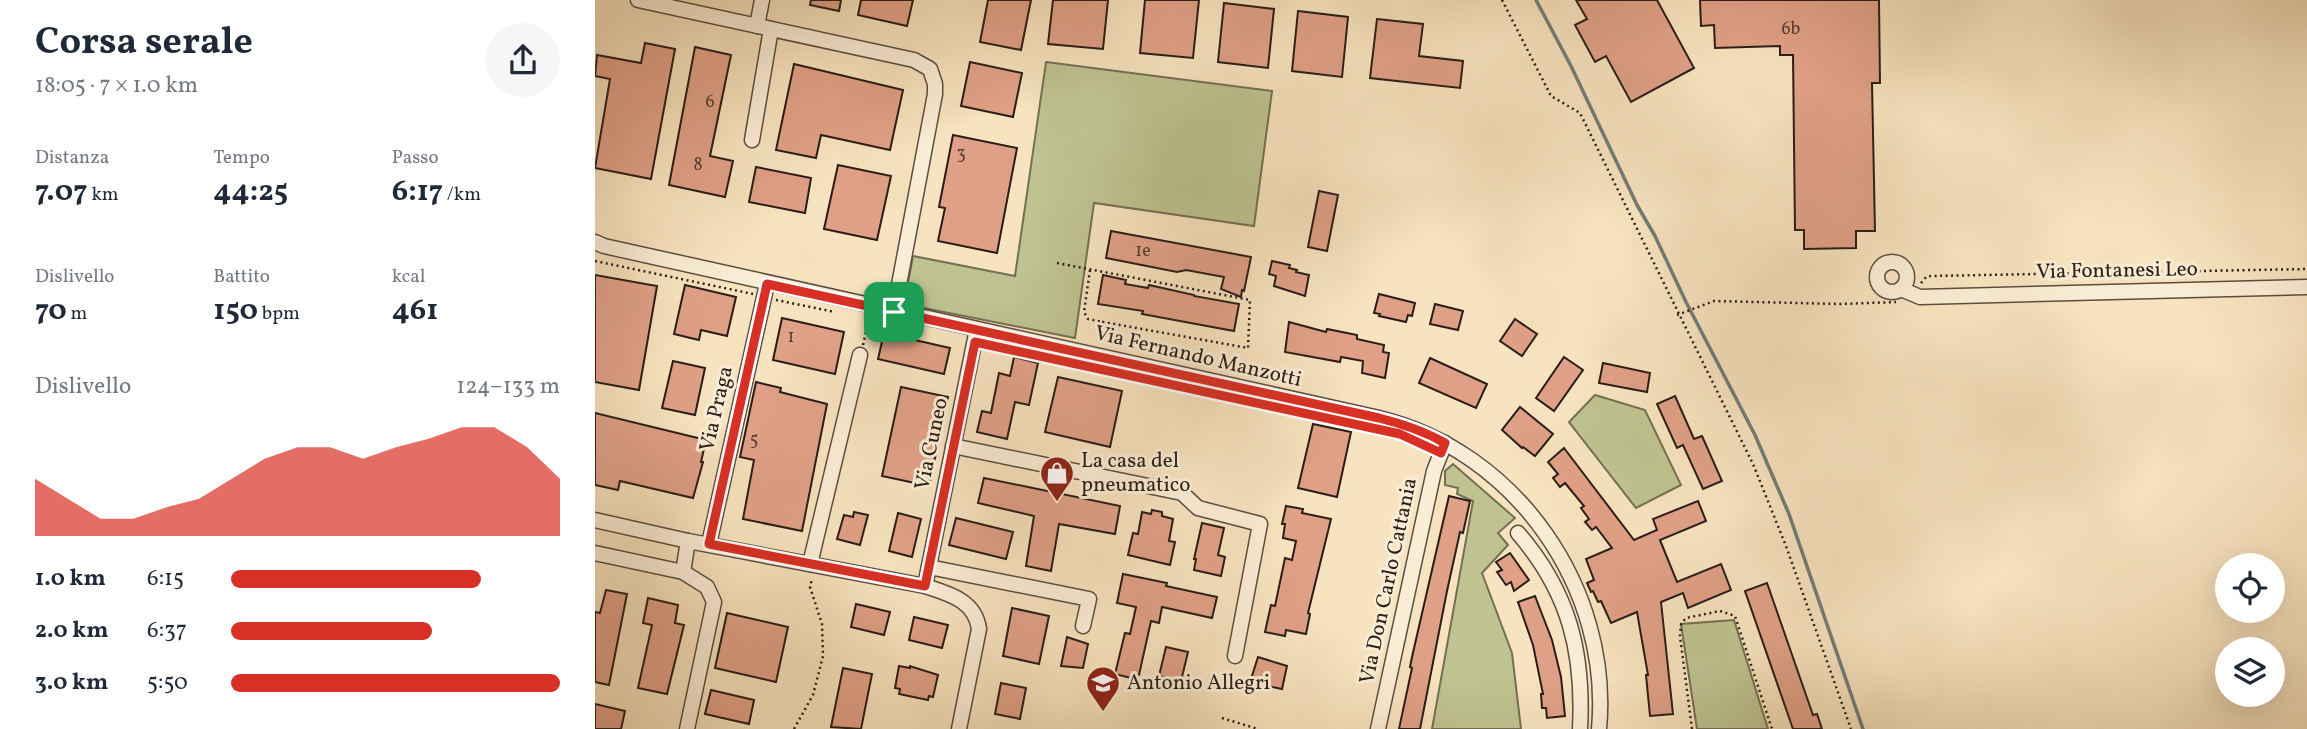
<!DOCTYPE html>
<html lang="it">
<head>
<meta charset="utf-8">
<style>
  body { margin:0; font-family:Vollkorn,serif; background:#f6f6f7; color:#1f2937; height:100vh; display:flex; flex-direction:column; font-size:26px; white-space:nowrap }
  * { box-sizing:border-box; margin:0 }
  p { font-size:23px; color:#747a83 }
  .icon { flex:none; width:38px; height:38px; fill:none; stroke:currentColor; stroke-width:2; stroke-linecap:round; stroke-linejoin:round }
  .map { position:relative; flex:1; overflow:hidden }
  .panel { display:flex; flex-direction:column; background:#fff; width:595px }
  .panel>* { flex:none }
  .buttons { position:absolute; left:1620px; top:553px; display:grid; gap:14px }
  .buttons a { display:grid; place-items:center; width:70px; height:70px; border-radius:50%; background:#fff; box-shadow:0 7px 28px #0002; font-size:35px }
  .pin { position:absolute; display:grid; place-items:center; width:60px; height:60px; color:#fff; margin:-30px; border-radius:14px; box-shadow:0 4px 10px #0006 }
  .round { display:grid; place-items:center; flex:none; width:74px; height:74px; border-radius:37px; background:#f6f6f7 }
  .overview { display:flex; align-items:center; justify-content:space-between; height:119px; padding:0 35px }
  h1 { font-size:38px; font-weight:700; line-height:52px }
  .stats { display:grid; grid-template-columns:repeat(3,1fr); gap:10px; height:119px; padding:7px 35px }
  .stats div { display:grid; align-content:center }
  .stats b { font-size:30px; font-weight:700 }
  .stats small { font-size:19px; font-weight:400 }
  .stats p { font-size:19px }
  .chart { height:196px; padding:14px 35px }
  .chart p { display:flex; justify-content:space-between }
  .chart svg { width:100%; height:126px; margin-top:7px; fill:#d93025; opacity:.7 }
  ul { padding:0 35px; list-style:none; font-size:23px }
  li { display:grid; grid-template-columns:112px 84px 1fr; align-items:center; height:52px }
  li i { height:18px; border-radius:9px; background:#d93025 }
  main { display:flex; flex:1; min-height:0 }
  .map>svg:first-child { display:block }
</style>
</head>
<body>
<main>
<section class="panel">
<div class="overview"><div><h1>Corsa serale</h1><p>18:05 · 7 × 1.0 km</p></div><a class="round"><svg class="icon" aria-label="share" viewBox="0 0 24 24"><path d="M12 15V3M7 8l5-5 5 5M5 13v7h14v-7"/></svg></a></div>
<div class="stats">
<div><p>Distanza</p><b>7.07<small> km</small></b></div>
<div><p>Tempo</p><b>44:25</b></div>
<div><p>Passo</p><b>6:17<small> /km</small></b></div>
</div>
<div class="stats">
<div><p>Dislivello</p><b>70<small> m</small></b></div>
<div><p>Battito</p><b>150<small> bpm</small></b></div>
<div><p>kcal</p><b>461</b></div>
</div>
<div class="chart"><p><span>Dislivello</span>124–133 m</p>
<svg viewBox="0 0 160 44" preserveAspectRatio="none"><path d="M0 44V24L10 31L20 38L30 38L40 34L50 31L60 24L70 17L80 13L90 13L100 17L110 13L120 10L130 6L140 6L150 13L160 24V44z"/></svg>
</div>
<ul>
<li><b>1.0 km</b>6:15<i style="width:76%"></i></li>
<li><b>2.0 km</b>6:37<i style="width:61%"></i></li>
<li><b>3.0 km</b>5:50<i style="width:100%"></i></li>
</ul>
</section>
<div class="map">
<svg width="1712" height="729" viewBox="0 0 1712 729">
  <rect width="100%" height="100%" fill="#f7e3bf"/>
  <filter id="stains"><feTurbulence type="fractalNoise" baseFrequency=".00286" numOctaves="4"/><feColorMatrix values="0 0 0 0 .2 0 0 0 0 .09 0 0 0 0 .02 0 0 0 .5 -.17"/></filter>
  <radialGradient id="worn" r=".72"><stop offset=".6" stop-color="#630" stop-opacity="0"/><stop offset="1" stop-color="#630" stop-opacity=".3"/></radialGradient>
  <g fill="#bec391" stroke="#747054" stroke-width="2">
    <polygon points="451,62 677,91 659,226 499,203 480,338 309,304 318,256 420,276"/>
    <polygon points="1000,395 1050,410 1086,485 1041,508 974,422"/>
    <polygon points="858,464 920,518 903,533 913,545 887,573 917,653 926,729 837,729 878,501 862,494 863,488 850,485 850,471"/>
    <polygon points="1139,620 1173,729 1102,729 1086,624"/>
  </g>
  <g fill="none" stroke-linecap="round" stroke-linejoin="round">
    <polyline stroke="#707d78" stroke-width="3.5" points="941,0 976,66 1042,205 1060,236 1091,302 1160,435 1194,514 1268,729"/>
  </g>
  <g fill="#e0a087" stroke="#291d16" stroke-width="2">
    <polygon points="216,0 246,0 244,11 215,5"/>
    <polygon points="266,0 318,0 312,26 263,15"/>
    <polygon points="393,0 436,0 426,50 385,42"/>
    <polygon points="458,0 513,0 508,49 453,44"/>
    <polygon points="550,0 604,0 598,58 545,53"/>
    <polygon points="981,0 1062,0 1099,68 1036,102 1011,56 1000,62 980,25 992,19"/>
    <polygon points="1105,0 1284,0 1285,83 1277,83 1280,231 1261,231 1261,248 1209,249 1209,230 1200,230 1198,55 1185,55 1185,46 1120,48 1119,25 1106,26"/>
    <polygon points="629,3 679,9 673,68 623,62"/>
    <polygon points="703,11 753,17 747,77 697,71"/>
    <polygon points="782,19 828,24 824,56 868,61 865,88 775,78"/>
    <polygon points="50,43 80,49 56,179 0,168 15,79 0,76 2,55 46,63"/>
    <polygon points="100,47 136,55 115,156 138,161 130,197 74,185"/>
    <polygon points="375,62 427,73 418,117 366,106"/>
    <polygon points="199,64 308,90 295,150 226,135 221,158 181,150"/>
    <polygon points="358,135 422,148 402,253 343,241 350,208 344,207"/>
    <polygon points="243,165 296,176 282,240 229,229"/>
    <polygon points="161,167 216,178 210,213 154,202"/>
    <polygon points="724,191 743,195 732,251 713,247"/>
    <polygon points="516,231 656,257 649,291 647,290 646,297 626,289 629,277 591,270 582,272 511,258"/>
    <polygon points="677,261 695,265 694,268 702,270 701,272 714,275 710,296 679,286 681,276 674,274"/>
    <polygon points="0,275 62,286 44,390 0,382"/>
    <polygon points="508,275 531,280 530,284 553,288 554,285 599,295 599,296 644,304 639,331 547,314 548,311 503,304"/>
    <polygon points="90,285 141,297 132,336 106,330 104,340 79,334"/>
    <polygon points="784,294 820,303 817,316 813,315 811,322 784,316 785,314 779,313"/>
    <polygon points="840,304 868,311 863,330 835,324"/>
    <polygon points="187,318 249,332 240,374 178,360"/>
    <polygon points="920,319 942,334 927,356 905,341"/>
    <polygon points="694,322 731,332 732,329 762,335 762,339 789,345 788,352 794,353 790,378 767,373 768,361 746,357 745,362 690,352"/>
    <polygon points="289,333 355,348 349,374 283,359"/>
    <polygon points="419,357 443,363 434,405 420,402 412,439 382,432 387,411 396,413 404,373 415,376"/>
    <polygon points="969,357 988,370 959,411 941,398"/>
    <polygon points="835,358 892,384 881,408 824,383"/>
    <polygon points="78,361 110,368 100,415 67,408"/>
    <polygon points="1008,363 1055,373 1052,392 1004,383"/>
    <polygon points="463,377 527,391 515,447 450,432"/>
    <polygon points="161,382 186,388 185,392 232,404 207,531 148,519 159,460 145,457"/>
    <polygon points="306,387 353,397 334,486 287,476"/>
    <polygon points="1080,396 1099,439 1107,436 1127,481 1108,489 1088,445 1082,448 1062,404"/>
    <polygon points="925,407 958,434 940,456 928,447 927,448 907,430"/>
    <polygon points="0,413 111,440 106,462 108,462 98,498 25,481 23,490 0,485"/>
    <polygon points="718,424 756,432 742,497 703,488"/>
    <polygon points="969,448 1039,540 1062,530 1058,519 1103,501 1111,521 1065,540 1082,582 1126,564 1136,590 1093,608 1088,593 1066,602 1078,714 1055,716 1051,675 1053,675 1042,612 1016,623 1006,601 1003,602 998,591 996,592 992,583 999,580 991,559 1017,548 1001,527 997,530 990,522 994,519 986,508 989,506 970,483 965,487 958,478 963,474 953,462"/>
    <polygon points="389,478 525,506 520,534 464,524 456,571 431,566 439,516 383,503"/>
    <polygon points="854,496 875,501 868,533 865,532 852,591 825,729 804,729 817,668 815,667 817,657"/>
    <polygon points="691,506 708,509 707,513 736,519 713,613 715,614 711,634 691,630 690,636 670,632 676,605 680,606 690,558 697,560 701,541 688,538 690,524 687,524"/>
    <polygon points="557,510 567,512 567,516 578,519 574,541 580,542 575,565 533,555 538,533 543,534 547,512 556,514"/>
    <polygon points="259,512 273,515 265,545 242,539 249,515 258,517"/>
    <polygon points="303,513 326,519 317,557 294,551"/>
    <polygon points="361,518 418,532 411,559 354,545"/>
    <polygon points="607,523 629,528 623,555 630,557 626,576 599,570 601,559 599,559"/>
    <polygon points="915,553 934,580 919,591 916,582 911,585 902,572 907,570 901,562"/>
    <polygon points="528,574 572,583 571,586 622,597 617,618 567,607 564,623 556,621 544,675 537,674 536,678 520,674 530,633 535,634 541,607 522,603"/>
    <polygon points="1172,583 1218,715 1222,714 1227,729 1198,729 1150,591"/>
    <polygon points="11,590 32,594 14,685 0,682 0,612 5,613"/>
    <polygon points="940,596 957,640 966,677 970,716 952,718 951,708 947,708 946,694 948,694 938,645 923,602"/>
    <polygon points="53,598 83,605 80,623 89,625 72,694 43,688 57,625 48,623"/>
    <polygon points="261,604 295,612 289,635 256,627"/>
    <polygon points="417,608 454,616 444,664 408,656"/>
    <polygon points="132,613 193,627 181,682 120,668"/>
    <polygon points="319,617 353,625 347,648 314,640"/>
    <polygon points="472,637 493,644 488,668 466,666"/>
    <polygon points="571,647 593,652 586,681 564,676"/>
    <polygon points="663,657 692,666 687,689 662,684 663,681 656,679"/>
    <polygon points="304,666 315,668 315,666 343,675 338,697 334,696 333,700 304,694 305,689 300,688"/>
    <polygon points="248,668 277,674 266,729 236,727"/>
    <polygon points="406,683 431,688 425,719 400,714"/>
    <polygon points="116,690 159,700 154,724 110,714"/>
    <polygon points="0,704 30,711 26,729 0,729"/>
  </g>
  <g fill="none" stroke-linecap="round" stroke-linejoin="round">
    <g stroke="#5c4e40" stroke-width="17">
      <g id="minor">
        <polyline points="43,0 319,60 335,69 340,84 340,94 299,311"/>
        <polyline points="162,26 167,0"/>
        <polyline points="157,140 176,29"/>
        <path d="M0 242 9 246 784 418C921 451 1017 589 1004 729"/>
        <circle cx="1297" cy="277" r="15"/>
        <polyline points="1306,289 1325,297 1712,287"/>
        <polyline points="358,446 587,493 603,508 665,524 640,656"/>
        <path d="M0 520 93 541 330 586C354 594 380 600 384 629L364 729"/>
        <path d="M923 533C974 592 989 652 985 729"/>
        <polyline points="114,544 172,284"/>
        <polyline points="0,553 88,572 93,541"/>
        <polyline points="215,564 265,355"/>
        <polyline points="334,567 494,599 488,626"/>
        <polyline points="88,572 112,587 119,602 92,729"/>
        <polyline points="330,586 382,329"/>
        <polyline points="783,729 839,471 850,443"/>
      </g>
    </g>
    <g stroke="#291d16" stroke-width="2.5" stroke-dasharray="2 3.5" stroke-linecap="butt">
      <polyline points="907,0 956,96 985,113 1158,464 1191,546 1256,729"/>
      <polyline points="0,261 158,294"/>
      <polyline points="462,263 655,300 653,348 508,322 506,338"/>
      <polyline points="495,270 489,312 493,319 508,322"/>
      <polyline points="1326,283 1331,277 1336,276 1712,269"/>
      <polyline points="181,300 240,312"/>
      <polyline points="1082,315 1119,301 1245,304 1301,302"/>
      <polyline points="268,345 274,319"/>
      <polyline points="627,718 663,729"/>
      <polyline points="199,729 218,695 228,656 227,624 215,587 217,579"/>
      <polyline points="1097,729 1085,636 1086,624 1091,618 1125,611 1140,616 1177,729"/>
    </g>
    <use href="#minor" stroke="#faedd5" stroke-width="14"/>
  </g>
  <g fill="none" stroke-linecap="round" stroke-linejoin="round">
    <g stroke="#fff" stroke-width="14">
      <path id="route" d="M172 284 784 418C808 424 829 431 850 443L846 453 805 434 380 342 330 586 114 544Z"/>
    </g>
    <use href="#route" stroke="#d93025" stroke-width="9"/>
  </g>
  <defs>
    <g id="shop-pin" transform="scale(1.75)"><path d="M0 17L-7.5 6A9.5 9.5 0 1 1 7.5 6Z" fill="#8f2418" stroke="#faedd5"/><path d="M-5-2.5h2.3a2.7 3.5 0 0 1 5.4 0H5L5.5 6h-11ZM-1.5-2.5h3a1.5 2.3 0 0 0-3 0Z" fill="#fff"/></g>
    <g id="school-pin" transform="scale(1.75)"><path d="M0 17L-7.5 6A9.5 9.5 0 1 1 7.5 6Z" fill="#8f2418" stroke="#faedd5"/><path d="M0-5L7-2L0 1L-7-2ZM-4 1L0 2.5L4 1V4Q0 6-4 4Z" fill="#fff"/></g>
  </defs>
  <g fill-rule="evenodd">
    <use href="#shop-pin" x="462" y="473"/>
    <use href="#school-pin" x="508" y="683"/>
  </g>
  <g text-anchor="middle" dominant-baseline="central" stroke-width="6" stroke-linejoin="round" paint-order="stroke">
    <g font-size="18" fill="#573e32">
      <text x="1196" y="29">6b</text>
      <text x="115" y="102">6</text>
      <text x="366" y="154">3</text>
      <text x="103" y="165">8</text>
      <text x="548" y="251">1e</text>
      <text x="196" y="337">1</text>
      <text x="159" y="440">5</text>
    </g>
    <g font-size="21" fill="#291d16" stroke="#faedd5">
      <text transform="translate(1522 271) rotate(-1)">Via Fontanesi Leo</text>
      <text transform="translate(603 357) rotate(13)">Via Fernando Manzotti</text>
      <text transform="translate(122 409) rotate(-77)">Via Praga</text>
      <text transform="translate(337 444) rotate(-78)">Via Cuneo</text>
      <text transform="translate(794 581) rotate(-78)">Via Don Carlo Cattania</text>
    </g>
    <g font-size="21" fill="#291d16" stroke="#faedd5" text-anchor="start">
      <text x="486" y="461">La casa del<tspan x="486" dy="24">pneumatico</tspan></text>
      <text x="532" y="683">Antonio Allegri</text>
    </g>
  </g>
  <rect width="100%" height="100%" filter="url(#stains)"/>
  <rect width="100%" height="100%" fill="url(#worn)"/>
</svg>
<div class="buttons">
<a><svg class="icon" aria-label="locate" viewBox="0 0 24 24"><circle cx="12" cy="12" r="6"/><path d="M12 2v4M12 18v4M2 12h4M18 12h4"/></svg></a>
<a><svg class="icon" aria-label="layers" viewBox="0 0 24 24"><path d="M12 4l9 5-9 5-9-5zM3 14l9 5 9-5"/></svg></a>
</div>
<div class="pin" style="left:299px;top:312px;background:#1e9e55"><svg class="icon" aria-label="arrive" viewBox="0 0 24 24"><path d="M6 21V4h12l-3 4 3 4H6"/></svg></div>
</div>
</main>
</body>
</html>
